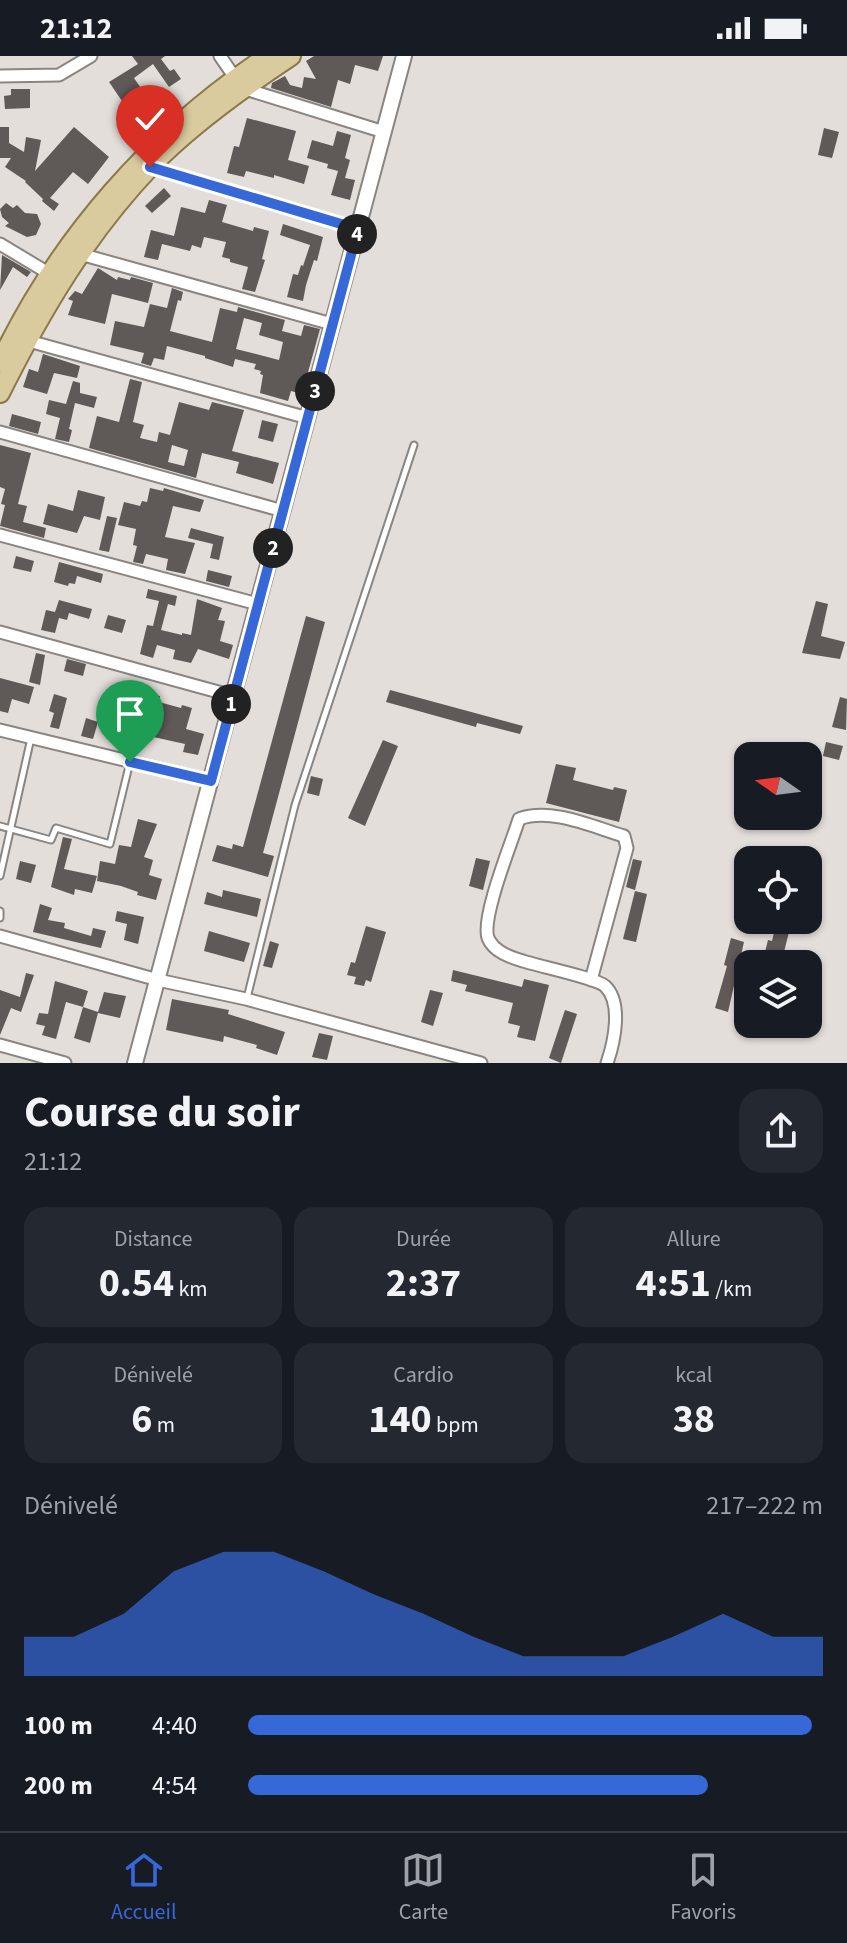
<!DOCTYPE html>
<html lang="fr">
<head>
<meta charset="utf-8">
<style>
  body { margin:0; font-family:"Source Sans 3",sans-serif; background:#242831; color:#f1f3f6; height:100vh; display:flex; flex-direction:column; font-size:30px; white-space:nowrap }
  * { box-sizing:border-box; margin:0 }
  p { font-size:26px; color:#9ea1a6 }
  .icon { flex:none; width:44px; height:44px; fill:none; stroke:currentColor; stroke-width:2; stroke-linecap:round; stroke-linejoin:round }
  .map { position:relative; height:1007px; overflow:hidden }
  .details { display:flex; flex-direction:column; background:#171b24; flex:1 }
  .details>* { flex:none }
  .needle { width:52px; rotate:284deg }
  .controls { position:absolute; left:734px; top:686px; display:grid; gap:16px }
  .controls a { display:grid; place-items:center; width:88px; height:88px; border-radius:16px; background:#171b24; box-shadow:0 2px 6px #0004; font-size:40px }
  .pin { position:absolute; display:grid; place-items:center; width:68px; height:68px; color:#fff; margin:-82px -34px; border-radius:50% 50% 50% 0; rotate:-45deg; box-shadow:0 0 8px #0007 }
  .pin .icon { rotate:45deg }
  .km { position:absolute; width:40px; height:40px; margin:-20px; border-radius:50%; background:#222; color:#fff; font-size:22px; line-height:40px; text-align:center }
  .round { display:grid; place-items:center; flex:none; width:84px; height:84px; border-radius:24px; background:#242831 }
  .headline { display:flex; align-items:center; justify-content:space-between; height:136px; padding:0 24px }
  h1 { font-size:44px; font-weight:700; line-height:60px }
  .stats { display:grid; grid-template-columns:repeat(3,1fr); gap:12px; height:136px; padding:8px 24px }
  .stats div { display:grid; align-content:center; border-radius:20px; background:#242831; text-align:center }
  .stats b { font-size:40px; font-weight:700 }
  .stats small { font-size:22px; font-weight:400 }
  .stats p { font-size:22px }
  .chart { height:224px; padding:16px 24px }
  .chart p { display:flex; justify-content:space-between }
  .chart svg { width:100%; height:144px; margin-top:8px; fill:#3768d8; opacity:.7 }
  ul { padding:0 24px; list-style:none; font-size:26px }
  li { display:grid; grid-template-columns:128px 96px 1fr; align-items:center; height:60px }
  li i { height:20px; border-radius:10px; background:#3768d8 }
  .status { display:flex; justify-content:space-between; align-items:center; height:56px; padding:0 40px; background:#171b24; direction:ltr }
  .status svg { height:22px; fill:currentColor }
  .menu { display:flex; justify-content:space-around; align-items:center; height:112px; border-top:2px solid #363941; background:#171b24; font-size:22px; color:#9ea1a6 }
  .menu a { display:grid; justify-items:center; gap:4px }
  .menu .current { color:#3768d8 }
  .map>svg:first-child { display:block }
</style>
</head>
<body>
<div class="status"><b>21:12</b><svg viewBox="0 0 49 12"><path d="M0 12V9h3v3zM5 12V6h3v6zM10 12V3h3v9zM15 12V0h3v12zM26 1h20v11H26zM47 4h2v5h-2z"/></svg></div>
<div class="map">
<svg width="847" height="1007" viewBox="0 0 847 1007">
  <rect width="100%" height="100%" fill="#e3deda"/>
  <g fill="#5f5958" fill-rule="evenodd">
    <polygon points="132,0 165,0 161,3 170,15 174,13 181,23 169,31 153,8 134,22 149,44 141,49 146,57 135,64 109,26 138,8"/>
    <polygon points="314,0 383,0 378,15 355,9 350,28 338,24 331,51 271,32 272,27 285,20 290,29 302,32 304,21 316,23 306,5"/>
    <polygon points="11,33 30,33 30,52 5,53 4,40 11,39"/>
    <polygon points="247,62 296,75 288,104 309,110 304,128 274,119 274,122 246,115 244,121 227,117 234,90 239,91"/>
    <polygon points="0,71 9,71 9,87 24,96 26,81 41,84 35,115 74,71 109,101 88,128 73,116 50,142 59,148 54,155 42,145 43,143 25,126 26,125 5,111 11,102 0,102"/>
    <polygon points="824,72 839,76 832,102 818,99"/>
    <polygon points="337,75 351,79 345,102 350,104 345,122 355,124 350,144 331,139 338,115 327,112 328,108 307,102 312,84 333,90"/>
    <polygon points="164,132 171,140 152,157 145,150"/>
    <polygon points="209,144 227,149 222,166 253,175 254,171 269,175 262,203 265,204 255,236 242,233 248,211 230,206 230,203 222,201 226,186 204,181 201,192 192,189 190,195 162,188 158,204 144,201 151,174 174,180 181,151 205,157"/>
    <polygon points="6,147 13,152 17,149 25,157 37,158 41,168 36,179 27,181 5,170 9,167 2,161 0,153"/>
    <polygon points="283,168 323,181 317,205 314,204 306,229 303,245 287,241 293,218 298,219 301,209 303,210 310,189 280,179"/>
    <polygon points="2,199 31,216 27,221 13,211 0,234"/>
    <polygon points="98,212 117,224 118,221 130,224 131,221 153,227 148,247 112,238 105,268 68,259 73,245 68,243 75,235 82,238"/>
    <path d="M172 232 183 236 181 245 178 244 170 275 212 286 220 252 237 256 238 251 285 264 282 275 301 280 304 269 320 273 302 338 291 335 288 345 260 337 263 319 260 318 261 315 254 313 256 308 235 303 233 311 205 302V300L167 290 164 304 154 302 151 310 141 307 144 297 110 289 115 265 144 271 150 248 167 252ZM244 262 262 267 259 279 283 286 279 304 236 293Z"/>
    <polygon points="43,298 80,310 77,322 54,317 47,338 23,331 29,313 38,316"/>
    <path d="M130 323 142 326 133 366 144 369 140 382 157 386 159 376 170 379 179 346 209 354 212 346 244 354 232 395 279 407 273 428 236 417 239 406 202 397 196 422 89 392 97 360 119 366ZM172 389 188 394 184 410 168 406Z"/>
    <polygon points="73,325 80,327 80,337 97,341 94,352 75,347 69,373 72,374 69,386 55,383 60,362 46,358 49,344 66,348"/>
    <polygon points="12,358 41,366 38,378 9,370"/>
    <polygon points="262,364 278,368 273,386 258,382"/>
    <polygon points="0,389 31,397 18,448 27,450 23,466 46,472 44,482 0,470 5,449 1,448 5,433 0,431"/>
    <polygon points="150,432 163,435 164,432 204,444 200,456 173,450 165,481 195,487 185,518 166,514 168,503 146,498 143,508 133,506 137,490 133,489 136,473 118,469 124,446 140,450 142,445 147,446"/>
    <polygon points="78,434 105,441 100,464 84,460 77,477 43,468 48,448 73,455"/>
    <polygon points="107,460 117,462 109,496 99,494"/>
    <polygon points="191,472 224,481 219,504 210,502 213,488 188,482"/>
    <polygon points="16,500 34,505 31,516 13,512"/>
    <polygon points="59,506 103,518 101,527 77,520 75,528 69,527 68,530 54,526"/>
    <polygon points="208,514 232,520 229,531 206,525"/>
    <polygon points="148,533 177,540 175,550 168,548 161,574 182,579 182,577 191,579 197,543 222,552 218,564 225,565 220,585 233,589 229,603 198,593 191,607 173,603 175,594 157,589 153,602 140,598 147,569 153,570 159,545 146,542"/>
    <polygon points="59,544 92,553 89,563 69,557 67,564 59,562 55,577 41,574 46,554 55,556"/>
    <polygon points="816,545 828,548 821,580 845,586 840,603 802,597"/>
    <polygon points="108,559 126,564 122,577 104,572"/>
    <polygon points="306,560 325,566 263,797 274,800 268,821 212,805 217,789 232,793 233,788 243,791"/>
    <polygon points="36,597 45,599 40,629 29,626"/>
    <polygon points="67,603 86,608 83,620 64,615"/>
    <polygon points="0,622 34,631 29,648 12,643 8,657 0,655"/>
    <polygon points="390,634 523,670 520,678 477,667 476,671 386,646"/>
    <polygon points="134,636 160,640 159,646 181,652 182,649 192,652 186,673 204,678 198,699 183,696 185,688 140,678 145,659 128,654"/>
    <polygon points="54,638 67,642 59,673 50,671 54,657 49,655"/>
    <polygon points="840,641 847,643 846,674 832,671"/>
    <polygon points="86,662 98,666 93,683 81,680"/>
    <polygon points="383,684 398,690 365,770 348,762"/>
    <polygon points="826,686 843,690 839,704 823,700"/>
    <polygon points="556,708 576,712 573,724 613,734 614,731 627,734 619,766 546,747"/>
    <polygon points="311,720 323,723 319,740 307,737"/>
    <polygon points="138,763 157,768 144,801 153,804 149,819 162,823 156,844 137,839 138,836 121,830 97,825 100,805 115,808 119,789 131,791"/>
    <polygon points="63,781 72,783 64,813 97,820 92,837 75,833 74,839 51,831"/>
    <polygon points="476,802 490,805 483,834 469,830"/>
    <polygon points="633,803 642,805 635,834 626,831"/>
    <polygon points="20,805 36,809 31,827 16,823"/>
    <polygon points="223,834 261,843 257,861 204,848 207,836 222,841"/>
    <polygon points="635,835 647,838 636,886 623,883"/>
    <polygon points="40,848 52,852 48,864 65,867 64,872 91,880 93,872 106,875 101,892 33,876"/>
    <polygon points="117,855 144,861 138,888 124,884 127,868 115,865"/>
    <polygon points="777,864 792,864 781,908 762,908 768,884 772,885"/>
    <polygon points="366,870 386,876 371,926 366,924 364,930 354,928 356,921 347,919 351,906 355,907"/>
    <polygon points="209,875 250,887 244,906 204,895"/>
    <polygon points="731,882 744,886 728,956 715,952 727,910 724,909"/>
    <polygon points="270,885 279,888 272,912 263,910"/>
    <polygon points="453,914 522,931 524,923 549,929 535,985 517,981 520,970 508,967 513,947 465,935 467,929 451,925"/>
    <polygon points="26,917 34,919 21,956 11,952 0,979 0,934 20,941"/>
    <polygon points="55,925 88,935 83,951 66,946 56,983 42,979 45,970 36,968 39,957 48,958"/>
    <polygon points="430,934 443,937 433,970 421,966"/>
    <polygon points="104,936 126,940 120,962 98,957 90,987 74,982 83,951 98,956"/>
    <polygon points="172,943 229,954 228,958 285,976 277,999 256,992 257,989 224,980 223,986 166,974"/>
    <polygon points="565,954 577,958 561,1007 549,1002"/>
    <polygon points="319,977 333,980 327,1004 312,1001"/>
  </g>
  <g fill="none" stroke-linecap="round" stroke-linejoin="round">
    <g stroke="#8a8581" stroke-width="9">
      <g id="service">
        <polyline points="0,770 51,784 56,772 110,788 130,706"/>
        <polyline points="0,820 31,682"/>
        <polyline points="0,855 0,862"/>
        <polyline points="247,942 295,749 414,389"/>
      </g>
    </g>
    <g stroke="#8a8581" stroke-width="15">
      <g id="minor">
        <polyline points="220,0 242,32 384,76"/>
        <polyline points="0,20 59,19 91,0"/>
        <polyline points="150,111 358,173"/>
        <polyline points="0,188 50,218"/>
        <polyline points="80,198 332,268"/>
        <polyline points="25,284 308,362"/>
        <polyline points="0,376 283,455"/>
        <polyline points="0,479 258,548"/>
        <polyline points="0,576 233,640"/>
        <polyline points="0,674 211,725"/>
        <polyline points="0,880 158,924 246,943 481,1007"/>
        <path d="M591 924 627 792 624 780C593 771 551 751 519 763 512 786 481 861 488 882 494 896 510 901 523 905 538 910 596 922 605 930 623 947 614 987 607 1007"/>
        <polyline points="0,989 65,1007"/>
      </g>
    </g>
    <g stroke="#8a8581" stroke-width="18">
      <polyline id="tertiary" points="135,1007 404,0"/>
    </g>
    <g stroke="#8a7a49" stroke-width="22">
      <g id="primary">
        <path d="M0 307C59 182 153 76 268 0"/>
        <path d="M0 337C42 253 87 177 152 109 191 69 244 31 291 0"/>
      </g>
    </g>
    <use href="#service" stroke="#fff" stroke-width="5"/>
    <use href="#minor" stroke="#fff" stroke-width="11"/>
    <use href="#tertiary" stroke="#fff" stroke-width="14"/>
    <use href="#primary" stroke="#d9cb9e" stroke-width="18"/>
  </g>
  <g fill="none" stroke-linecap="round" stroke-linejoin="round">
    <g stroke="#fff" stroke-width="16">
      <polyline id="route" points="130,706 211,725 358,173 150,111"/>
    </g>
    <use href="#route" stroke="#3768d8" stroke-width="10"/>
  </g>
</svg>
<div class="controls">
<a><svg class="needle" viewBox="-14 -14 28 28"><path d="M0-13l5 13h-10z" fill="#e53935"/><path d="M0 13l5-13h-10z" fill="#9ea1a6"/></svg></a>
<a><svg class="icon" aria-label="locate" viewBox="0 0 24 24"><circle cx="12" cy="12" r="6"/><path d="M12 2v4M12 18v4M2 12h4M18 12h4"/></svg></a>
<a><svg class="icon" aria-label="layers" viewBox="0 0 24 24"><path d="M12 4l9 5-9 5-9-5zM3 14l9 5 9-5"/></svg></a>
</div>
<div class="pin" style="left:130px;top:706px;background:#1e9e55"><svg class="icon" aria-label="arrive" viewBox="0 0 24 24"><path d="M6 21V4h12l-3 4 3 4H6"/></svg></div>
<div class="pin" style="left:150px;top:111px;background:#d93025"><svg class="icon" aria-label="check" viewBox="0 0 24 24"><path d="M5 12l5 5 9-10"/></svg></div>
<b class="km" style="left:231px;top:648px">1</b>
<b class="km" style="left:273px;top:492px">2</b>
<b class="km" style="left:315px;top:335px">3</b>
<b class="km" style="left:357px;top:178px">4</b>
</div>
<section class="details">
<div class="headline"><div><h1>Course du soir</h1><p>21:12</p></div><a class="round"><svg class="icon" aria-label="share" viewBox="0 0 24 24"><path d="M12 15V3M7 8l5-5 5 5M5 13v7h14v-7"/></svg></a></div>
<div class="stats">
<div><p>Distance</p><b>0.54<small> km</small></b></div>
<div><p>Durée</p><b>2:37</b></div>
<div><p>Allure</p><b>4:51<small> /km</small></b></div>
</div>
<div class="stats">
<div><p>Dénivelé</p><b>6<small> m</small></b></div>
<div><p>Cardio</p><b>140<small> bpm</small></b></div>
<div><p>kcal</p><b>38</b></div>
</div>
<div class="chart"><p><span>Dénivelé</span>217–222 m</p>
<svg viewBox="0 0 160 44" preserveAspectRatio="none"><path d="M0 44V32L10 32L20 25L30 12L40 6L50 6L60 12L70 19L80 25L90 32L100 38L110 38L120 38L130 32L140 25L150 32L160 32V44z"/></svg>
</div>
<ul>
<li><b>100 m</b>4:40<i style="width:98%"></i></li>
<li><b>200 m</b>4:54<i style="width:80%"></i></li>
</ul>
</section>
<nav class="menu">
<a class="current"><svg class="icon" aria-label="home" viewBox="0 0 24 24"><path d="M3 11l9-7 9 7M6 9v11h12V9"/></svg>Accueil</a>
<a><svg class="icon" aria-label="map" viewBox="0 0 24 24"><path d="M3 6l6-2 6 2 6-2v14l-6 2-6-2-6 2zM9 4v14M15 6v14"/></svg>Carte</a>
<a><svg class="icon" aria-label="saved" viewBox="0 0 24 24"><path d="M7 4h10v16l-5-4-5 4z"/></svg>Favoris</a>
</nav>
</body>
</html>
